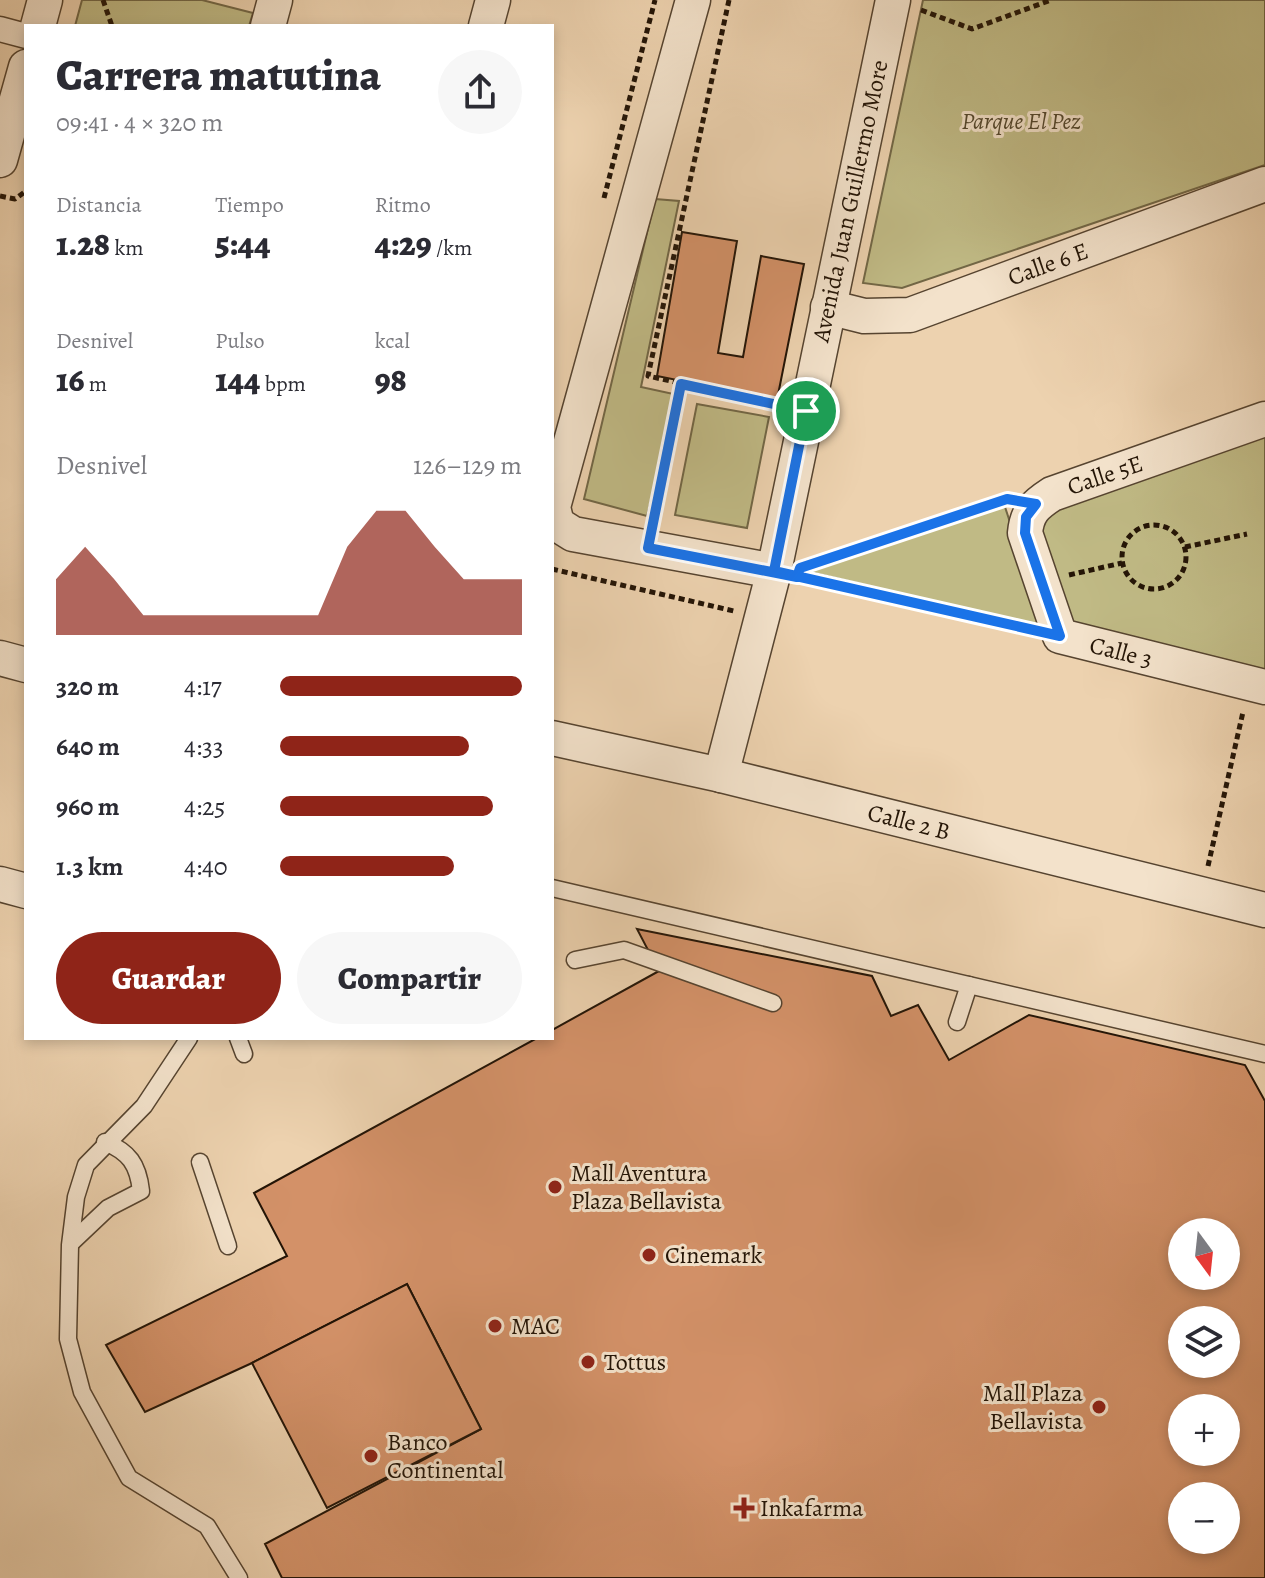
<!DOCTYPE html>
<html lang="es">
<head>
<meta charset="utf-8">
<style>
  body { margin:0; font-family:Alegreya,serif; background:#f7f7f7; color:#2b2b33; height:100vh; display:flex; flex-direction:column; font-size:30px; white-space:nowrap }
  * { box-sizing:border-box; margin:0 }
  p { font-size:26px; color:#7c7c81 }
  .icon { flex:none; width:44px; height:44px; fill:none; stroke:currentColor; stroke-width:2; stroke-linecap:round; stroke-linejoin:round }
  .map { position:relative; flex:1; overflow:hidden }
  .side { position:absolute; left:24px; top:24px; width:530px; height:1016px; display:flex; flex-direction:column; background:#fff; border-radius:0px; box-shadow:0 4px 12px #0003 }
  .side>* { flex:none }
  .needle { width:52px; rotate:165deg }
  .controls { position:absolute; left:1168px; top:1218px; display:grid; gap:16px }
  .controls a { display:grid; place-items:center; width:72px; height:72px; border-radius:50%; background:#fff; box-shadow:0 4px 12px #0003; font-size:40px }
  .pin { position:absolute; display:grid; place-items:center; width:68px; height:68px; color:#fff; margin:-34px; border:4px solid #fff; border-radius:50%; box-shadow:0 2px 8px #0007 }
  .round { display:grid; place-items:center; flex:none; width:84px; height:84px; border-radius:42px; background:#f7f7f7 }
  .summary { display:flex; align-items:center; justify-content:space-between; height:136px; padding:0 32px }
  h1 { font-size:44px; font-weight:800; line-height:60px }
  .stats { display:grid; grid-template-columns:repeat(3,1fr); gap:12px; height:136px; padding:8px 32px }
  .stats div { display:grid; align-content:center }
  .stats b { font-size:34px; font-weight:800 }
  .stats small { font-size:22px; font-weight:400 }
  .stats p { font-size:22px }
  .chart { height:224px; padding:16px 32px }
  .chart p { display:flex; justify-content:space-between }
  .chart svg { width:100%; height:144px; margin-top:8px; fill:#8f2418; opacity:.7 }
  .action { display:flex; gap:16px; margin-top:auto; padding:16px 32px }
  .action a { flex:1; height:92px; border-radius:48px; background:#8f2418; color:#fff; font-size:32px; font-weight:800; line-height:92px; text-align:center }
  .action a+a { background:#f7f7f7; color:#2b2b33 }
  ul { padding:0 32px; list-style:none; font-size:26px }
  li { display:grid; grid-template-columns:128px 96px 1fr; align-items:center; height:60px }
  li i { height:20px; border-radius:10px; background:#8f2418 }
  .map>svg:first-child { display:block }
</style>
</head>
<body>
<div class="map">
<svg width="1265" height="1578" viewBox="0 0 1265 1578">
  <rect width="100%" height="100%" fill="#edd2af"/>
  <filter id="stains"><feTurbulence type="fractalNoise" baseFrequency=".0025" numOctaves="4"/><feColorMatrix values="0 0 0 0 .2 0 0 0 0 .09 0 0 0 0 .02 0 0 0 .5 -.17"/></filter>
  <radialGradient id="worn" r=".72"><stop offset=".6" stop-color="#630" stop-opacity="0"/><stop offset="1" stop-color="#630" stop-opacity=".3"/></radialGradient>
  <g fill="#c0ba85" stroke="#726746" stroke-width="2">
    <polygon points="82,0 202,0 253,13 249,26 75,26"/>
    <polygon points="923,0 1265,0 1265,165 902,288 863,283"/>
    <polygon points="655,199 679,201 641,387 678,395 647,516 584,499"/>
    <polygon points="697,404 769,417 747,528 675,515"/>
    <polygon points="1265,426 1265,672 1067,623 1033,529 1042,510"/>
    <polygon points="1004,504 1045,628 805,571"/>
  </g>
  <g fill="#d39168" stroke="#231406" stroke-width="2" fill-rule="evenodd">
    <polygon points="682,232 737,241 718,353 743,357 761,256 804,264 777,400 657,376"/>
    <path d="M637 929 872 976 891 1016 918 1005 949 1060 1029 1015 1245 1065 1265 1101V1578H282L265 1544 481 1429 407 1284 252 1363 145 1412 106 1345 287 1256 254 1193 537 1038H552V1030L659 971ZM1182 1232H1226V1276H1182ZM1182 1320H1226V1364H1182ZM1182 1408H1226V1452H1182ZM1182 1496H1226V1540H1182Z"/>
    <polygon points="407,1284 481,1429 327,1508 252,1363"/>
  </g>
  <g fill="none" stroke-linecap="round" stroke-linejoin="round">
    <g stroke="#564430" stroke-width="19">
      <g id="service">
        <polyline points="552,888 1265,1054"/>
        <polyline points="575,960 624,950 773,1003"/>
        <polyline points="957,1022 969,985"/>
        <polyline points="189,1038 144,1106 86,1165 76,1197 70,1245 68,1339 82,1392 129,1478 207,1526 239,1578"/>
        <polyline points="238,1038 244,1054"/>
        <polyline points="200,1162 228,1246"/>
        <path d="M71 1243 108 1208 141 1191C138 1164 129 1152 105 1142"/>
      </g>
    </g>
    <g stroke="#564430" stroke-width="27">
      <polyline id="pedestrian" points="0,29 26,36"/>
    </g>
    <g stroke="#564430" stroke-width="37">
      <g id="minor">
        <polyline points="693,0 553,507 557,524 573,534 774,571"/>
        <polyline points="38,26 45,0"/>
        <polyline points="268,26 275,0"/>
        <polyline points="486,26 493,0"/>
        <polyline points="0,160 26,67"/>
        <polyline points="828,307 864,316 910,315 1265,184"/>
        <path d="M1265 419 1052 494C1035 505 1027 512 1025 533L1060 636 1265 687"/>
        <polyline points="0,658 26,665"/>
        <polyline points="552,738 721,775 1265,910"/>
        <polyline points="721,775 774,571 893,0"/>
        <polyline points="0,884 26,891"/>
      </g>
    </g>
    <g stroke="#231406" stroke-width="5" stroke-dasharray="6 4" stroke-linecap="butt">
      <polyline points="103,0 112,26"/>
      <polyline points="729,0 648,376 778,405"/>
      <polyline points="921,10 972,29 1051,0"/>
      <polyline points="0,196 15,199 26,191"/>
      <polyline points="604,198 655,0"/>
      <polyline points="653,520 681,384"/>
      <circle cx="1154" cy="557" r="32"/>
      <polyline points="1185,547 1247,534"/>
      <polyline points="805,567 1004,500"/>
      <polyline points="552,569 734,611"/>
      <polyline points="1069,575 1122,563"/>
      <polyline points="802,578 1026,629"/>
      <polyline points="1208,866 1243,712"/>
    </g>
    <use href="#service" stroke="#f3e2cb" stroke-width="16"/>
    <use href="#pedestrian" stroke="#f3e2cb" stroke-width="24"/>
    <use href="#minor" stroke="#f3e2cb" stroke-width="34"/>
  </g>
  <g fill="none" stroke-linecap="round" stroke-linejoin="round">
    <g stroke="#fff" stroke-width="16">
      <polyline id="route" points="806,411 774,571 1060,636 1025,533 1026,517 1036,504 1007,499 800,568 797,577 648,548 681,384 806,411"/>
    </g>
    <use href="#route" stroke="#1a73e8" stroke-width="10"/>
  </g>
  <g fill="#8f2418" stroke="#f3e2cb" stroke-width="3">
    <circle cx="555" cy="1187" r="8"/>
    <circle cx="649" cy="1255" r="8"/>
    <circle cx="495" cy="1326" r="8"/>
    <circle cx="588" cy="1362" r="8"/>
    <circle cx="1099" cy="1407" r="8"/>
    <circle cx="371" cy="1456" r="8"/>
    <path d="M740 1496h8v8h8v8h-8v8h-8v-8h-8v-8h8z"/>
  </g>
  <g text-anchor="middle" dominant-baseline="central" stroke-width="6" stroke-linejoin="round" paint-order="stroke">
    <g font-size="24" font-style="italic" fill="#52462c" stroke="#f3e2cb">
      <text x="1021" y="121">Parque El Pez</text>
    </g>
    <g font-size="24" fill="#231406" stroke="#f3e2cb">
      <text transform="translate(850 201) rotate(-78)">Avenida Juan Guillermo More</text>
      <text transform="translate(1048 264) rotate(-20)">Calle 6 E</text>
      <text transform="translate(1105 475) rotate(-19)">Calle 5E</text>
      <text transform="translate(1121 652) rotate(14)">Calle 3</text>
      <text transform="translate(909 822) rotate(14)">Calle 2 B</text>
    </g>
    <g font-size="24" fill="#231406" stroke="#f3e2cb" text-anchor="start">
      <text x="571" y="1173">Mall Aventura<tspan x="571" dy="28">Plaza Bellavista</tspan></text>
      <text x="665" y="1255">Cinemark</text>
      <text x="511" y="1326">MAC</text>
      <text x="604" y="1362">Tottus</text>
      <text x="1083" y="1393" text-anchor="end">Mall Plaza<tspan x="1083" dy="28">Bellavista</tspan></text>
      <text x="387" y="1442">Banco<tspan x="387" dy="28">Continental</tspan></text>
      <text x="760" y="1508">Inkafarma</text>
    </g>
  </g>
  <rect width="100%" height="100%" filter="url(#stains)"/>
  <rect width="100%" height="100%" fill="url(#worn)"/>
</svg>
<div class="controls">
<a><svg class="needle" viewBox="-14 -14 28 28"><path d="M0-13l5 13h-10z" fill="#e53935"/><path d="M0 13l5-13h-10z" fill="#7c7c81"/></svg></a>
<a><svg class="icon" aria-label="layers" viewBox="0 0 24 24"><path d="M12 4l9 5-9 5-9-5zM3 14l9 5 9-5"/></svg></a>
<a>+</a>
<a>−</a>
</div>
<div class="pin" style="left:806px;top:411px;background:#1e9e55"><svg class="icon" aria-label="arrive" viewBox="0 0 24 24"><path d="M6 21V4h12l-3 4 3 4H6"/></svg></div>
<section class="side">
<div class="summary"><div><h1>Carrera matutina</h1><p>09:41 · 4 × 320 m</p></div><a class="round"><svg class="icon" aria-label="share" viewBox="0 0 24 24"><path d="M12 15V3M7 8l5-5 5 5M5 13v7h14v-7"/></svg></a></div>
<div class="stats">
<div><p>Distancia</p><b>1.28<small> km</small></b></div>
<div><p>Tiempo</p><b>5:44</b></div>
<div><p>Ritmo</p><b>4:29<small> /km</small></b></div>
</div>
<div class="stats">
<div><p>Desnivel</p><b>16<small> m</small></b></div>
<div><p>Pulso</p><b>144<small> bpm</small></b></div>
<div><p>kcal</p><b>98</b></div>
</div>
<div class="chart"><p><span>Desnivel</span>126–129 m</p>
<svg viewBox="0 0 160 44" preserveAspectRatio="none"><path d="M0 44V27L10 17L20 27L30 38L40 38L50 38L60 38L70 38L80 38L90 38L100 17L110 6L120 6L130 17L140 27L150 27L160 27V44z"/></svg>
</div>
<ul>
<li><b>320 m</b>4:17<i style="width:100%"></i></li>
<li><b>640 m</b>4:33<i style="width:78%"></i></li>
<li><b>960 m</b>4:25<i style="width:88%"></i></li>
<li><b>1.3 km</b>4:40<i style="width:72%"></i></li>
</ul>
<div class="action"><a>Guardar</a><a>Compartir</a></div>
</section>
</div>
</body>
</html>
